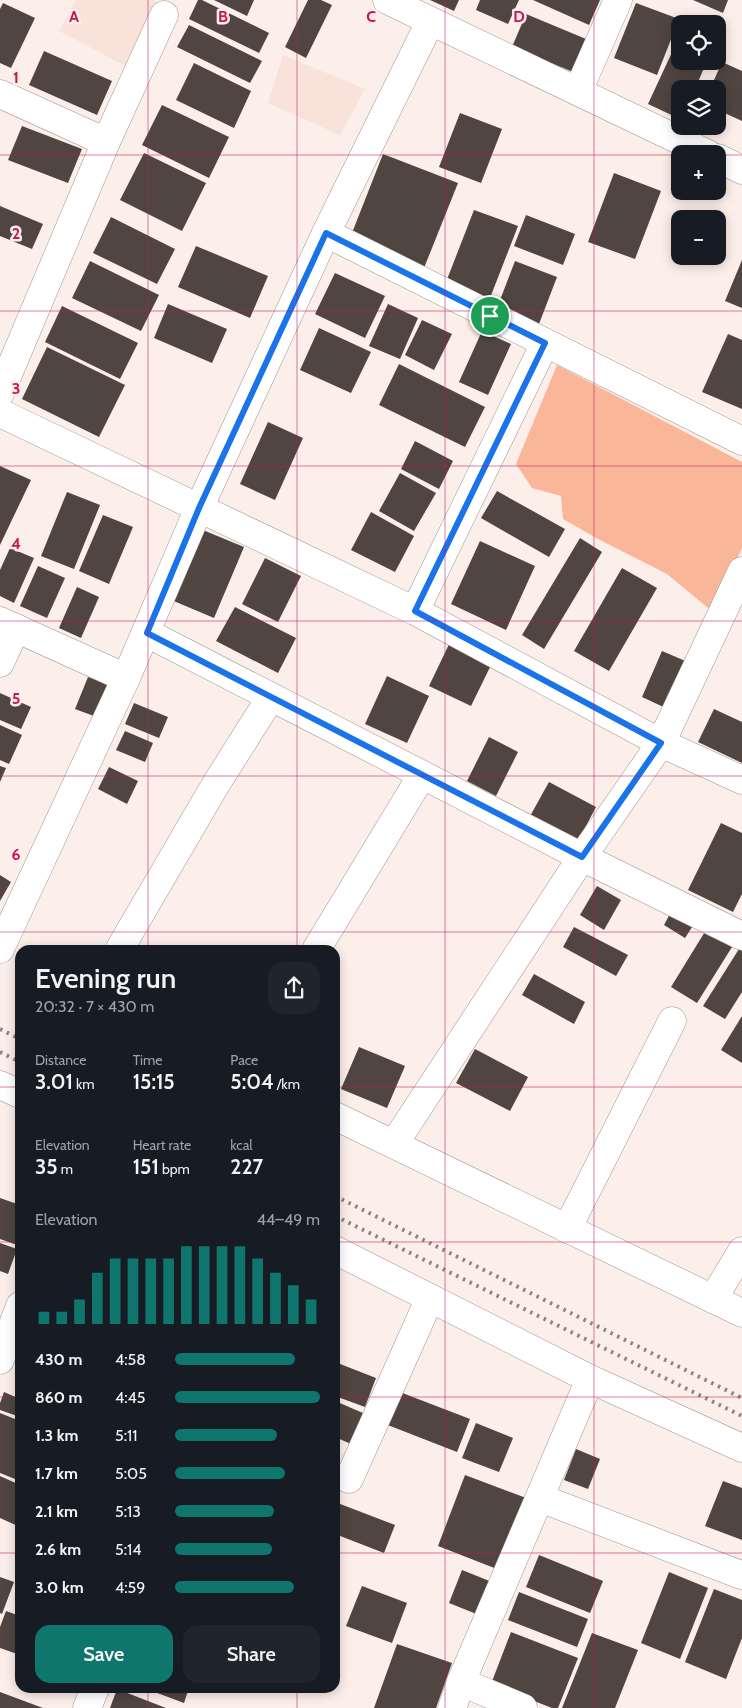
<!DOCTYPE html>
<html lang="en">
<head>
<meta charset="utf-8">
<style>
  body { margin:0; font-family:Cabin,sans-serif; background:#20242c; color:#f1f3f6; height:100vh; display:flex; flex-direction:column; font-size:19px; white-space:nowrap }
  * { box-sizing:border-box; margin:0 }
  p { font-size:16px; color:#9ea1a6 }
  .icon { flex:none; width:28px; height:28px; fill:none; stroke:currentColor; stroke-width:2; stroke-linecap:round; stroke-linejoin:round }
  .map { position:relative; flex:1; overflow:hidden }
  .details { position:absolute; left:15px; top:945px; width:325px; height:748px; display:flex; flex-direction:column; background:#171b24; border-radius:15px; box-shadow:0 2px 12px #0003 }
  .details>* { flex:none }
  .fabs { position:absolute; left:671px; top:15px; display:grid; gap:10px }
  .fabs a { display:grid; place-items:center; width:55px; height:55px; border-radius:10px; background:#171b24; box-shadow:0 2px 12px #0003; font-size:25px }
  .pin { position:absolute; display:grid; place-items:center; width:42px; height:42px; color:#fff; margin:-21px; border:2px solid #fff; border-radius:50%; box-shadow:0 1px 5px #0007 }
  .round { display:grid; place-items:center; flex:none; width:52px; height:52px; border-radius:15px; background:#20242c }
  .overview { display:flex; align-items:center; justify-content:space-between; height:85px; padding:0 20px }
  h1 { font-size:28px; font-weight:600; line-height:38px }
  .stats { display:grid; grid-template-columns:repeat(3,1fr); gap:8px; height:85px; padding:5px 20px }
  .stats div { display:grid; align-content:center }
  .stats b { font-size:21px; font-weight:600 }
  .stats small { font-size:14px; font-weight:400 }
  .stats p { font-size:14px }
  .chart { height:140px; padding:10px 20px }
  .chart p { display:flex; justify-content:space-between }
  .chart svg { width:100%; height:90px; margin-top:5px; stroke:#0f766e; stroke-width:6 }
  .action { display:flex; gap:10px; margin-top:auto; padding:10px 20px }
  .action a { flex:1; height:58px; border-radius:15px; background:#0f766e; color:#fff; font-size:20px; font-weight:600; line-height:58px; text-align:center }
  .action a+a { background:#20242c; color:#f1f3f6 }
  ul { padding:0 20px; list-style:none; font-size:16px }
  li { display:grid; grid-template-columns:80px 60px 1fr; align-items:center; height:38px }
  li i { height:12px; border-radius:6px; background:#0f766e }
  .map>svg:first-child { display:block }
</style>
</head>
<body>
<div class="map">
<svg width="742" height="1708" viewBox="0 0 742 1708">
  <rect width="100%" height="100%" fill="#fceee8"/>
  <g fill="#f8e2d9">
    <polygon points="76,0 155,0 156,7 126,66 59,31"/>
    <polygon points="283,55 365,89 340,135 268,103"/>
  </g>
  <polygon fill="#f9b699" points="557,365 742,462 742,548 713,612 667,574 598,539 563,519 561,496 532,488 516,464"/>
  <g fill="#504540">
    <polygon points="198,0 202,0 269,33 259,53 189,19"/>
    <polygon points="214,0 254,0 247,16"/>
    <polygon points="308,0 321,0 332,5 306,58 285,47"/>
    <polygon points="430,0 459,0 454,11"/>
    <polygon points="480,0 519,0 508,24 476,10"/>
    <polygon points="533,0 600,0 589,25"/>
    <polygon points="693,0 728,0 723,13"/>
    <polygon points="3,3 35,18 11,68 0,63 0,9"/>
    <polygon points="636,3 679,19 657,75 614,58"/>
    <polygon points="526,14 586,39 573,72 512,47"/>
    <polygon points="189,25 262,61 250,83 177,47"/>
    <polygon points="680,35 680,61 707,61 695,89 680,89 680,119 648,104"/>
    <polygon points="44,51 112,81 97,115 29,85"/>
    <polygon points="722,62 742,71 742,121 718,110 718,89 710,89"/>
    <polygon points="194,63 251,91 234,128 176,100"/>
    <polygon points="162,105 229,137 209,178 142,145"/>
    <polygon points="460,113 502,129 481,183 439,167"/>
    <polygon points="22,126 82,149 68,183 8,160"/>
    <polygon points="144,153 206,183 182,231 120,200"/>
    <polygon points="383,154 458,183 424,268 350,238"/>
    <polygon points="614,173 661,191 635,259 588,242"/>
    <polygon points="0,206 43,224 32,249 0,236"/>
    <polygon points="474,210 518,226 490,298 446,282"/>
    <polygon points="526,215 575,234 563,265 514,246"/>
    <polygon points="111,217 175,249 157,284 93,253"/>
    <polygon points="196,246 268,276 250,318 178,287"/>
    <polygon points="742,260 742,308 725,301"/>
    <polygon points="90,261 159,295 141,331 72,298"/>
    <polygon points="515,261 557,277 539,324 497,308"/>
    <polygon points="335,273 385,296 365,338 315,314"/>
    <polygon points="168,304 227,329 212,363 154,338"/>
    <polygon points="388,304 418,318 400,359 369,346"/>
    <polygon points="62,306 138,343 120,379 45,342"/>
    <polygon points="422,320 452,334 434,370 405,355"/>
    <polygon points="319,328 371,352 351,393 300,370"/>
    <polygon points="482,331 511,344 488,395 459,382"/>
    <polygon points="728,334 742,340 742,409 702,392"/>
    <polygon points="47,347 125,385 99,437 22,399"/>
    <polygon points="399,364 485,407 465,447 379,405"/>
    <polygon points="268,422 303,438 275,500 240,484"/>
    <polygon points="415,441 453,461 439,489 401,469"/>
    <polygon points="0,466 31,480 0,545"/>
    <polygon points="400,473 436,493 414,531 379,511"/>
    <polygon points="497,491 565,529 549,557 481,518"/>
    <polygon points="67,492 100,505 74,569 41,556"/>
    <polygon points="371,512 414,536 395,572 351,550"/>
    <polygon points="103,515 133,527 109,584 79,571"/>
    <polygon points="198,528 244,547 214,618 169,599"/>
    <polygon points="580,538 602,552 544,649 522,635"/>
    <polygon points="480,541 535,566 506,630 451,604"/>
    <polygon points="10,548 34,558 14,603 0,596 0,570"/>
    <polygon points="265,558 301,576 278,622 242,604"/>
    <polygon points="38,566 65,578 47,618 20,606"/>
    <polygon points="622,568 657,588 609,671 574,651"/>
    <polygon points="77,587 99,597 81,638 59,628"/>
    <polygon points="235,607 296,638 278,673 216,641"/>
    <polygon points="452,638 494,659 471,706 429,686"/>
    <polygon points="662,651 690,663 670,710 642,697"/>
    <polygon points="387,676 429,696 407,743 365,724"/>
    <polygon points="88,677 115,687 102,719 75,709"/>
    <polygon points="0,693 31,707 21,729 0,720"/>
    <polygon points="134,703 168,717 159,738 125,724"/>
    <polygon points="714,709 742,722 742,763 698,742"/>
    <polygon points="0,725 22,735 9,764 0,760"/>
    <polygon points="125,731 153,743 145,762 116,750"/>
    <polygon points="489,737 518,752 496,796 467,781"/>
    <polygon points="0,766 6,768 0,782"/>
    <polygon points="109,767 138,781 127,804 98,789"/>
    <polygon points="549,782 596,807 577,843 529,818"/>
    <polygon points="721,823 742,833 742,894 733,912 688,890"/>
    <polygon points="0,875 11,882 0,901"/>
    <polygon points="597,886 621,900 604,930 580,915"/>
    <polygon points="672,910 694,924 685,938 664,925"/>
    <polygon points="574,927 628,955 616,976 563,947"/>
    <polygon points="706,930 732,947 697,1003 671,987"/>
    <polygon points="739,949 742,951 742,992 725,1019 703,1006"/>
    <polygon points="534,974 585,1002 574,1024 522,995"/>
    <polygon points="742,1016 742,1063 721,1050"/>
    <polygon points="359,1047 405,1066 387,1108 341,1089"/>
    <polygon points="475,1049 528,1077 510,1111 456,1083"/>
    <polygon points="0,1198 20,1205 20,1237 17,1245 0,1239"/>
    <polygon points="0,1243 17,1249 8,1274 0,1271"/>
    <polygon points="335,1362 376,1378 365,1407 335,1396"/>
    <polygon points="392,1389 470,1419 457,1452 380,1422"/>
    <polygon points="4,1392 20,1399 20,1417 0,1410 0,1403"/>
    <polygon points="335,1401 363,1413 351,1444 335,1437"/>
    <polygon points="0,1413 20,1421 20,1481 0,1473"/>
    <polygon points="476,1423 513,1438 499,1472 462,1458"/>
    <polygon points="576,1449 600,1459 588,1489 564,1480"/>
    <polygon points="465,1475 529,1499 502,1571 438,1546"/>
    <polygon points="0,1476 20,1485 20,1527 0,1518"/>
    <polygon points="723,1481 742,1488 742,1540 705,1526"/>
    <polygon points="335,1502 395,1525 384,1553 335,1534"/>
    <polygon points="539,1555 603,1581 590,1613 526,1587"/>
    <polygon points="462,1570 497,1584 484,1617 449,1603"/>
    <polygon points="669,1572 708,1588 680,1659 641,1643"/>
    <polygon points="0,1577 14,1582 2,1614 0,1613"/>
    <polygon points="362,1586 407,1603 392,1643 346,1626"/>
    <polygon points="714,1589 742,1600 742,1638 726,1679 685,1662"/>
    <polygon points="519,1592 588,1619 577,1647 508,1620"/>
    <polygon points="6,1611 20,1616 20,1655 0,1648 0,1627"/>
    <polygon points="511,1632 578,1658 558,1708 552,1708 491,1684"/>
    <polygon points="592,1633 638,1650 615,1708 562,1708"/>
    <polygon points="397,1644 452,1663 436,1708 374,1708"/>
    <polygon points="144,1688 189,1688 184,1703"/>
    <polygon points="117,1689 166,1708 110,1708"/>
    <polygon points="0,1692 43,1708 0,1708"/>
  </g>
  <g fill="none" stroke-linecap="round" stroke-linejoin="round">
    <g stroke="#a39691" stroke-width="29">
      <g id="minor">
        <polyline points="387,0 708,154"/>
        <polyline points="578,91 618,0"/>
        <polyline points="0,94 106,142"/>
        <polyline points="718,158 742,170"/>
        <polyline points="326,233 742,441"/>
        <polyline points="0,393 106,142 164,15"/>
        <polyline points="0,413 415,611 661,743 742,780"/>
        <polyline points="415,611 545,343"/>
        <polyline points="0,621 126,678"/>
        <polyline points="147,633 582,857 742,936"/>
        <polyline points="0,663 16,628"/>
        <polyline points="0,949 126,678 199,508 326,233 430,22"/>
        <polyline points="119,950 216,784 271,697"/>
        <polyline points="316,950 422,775"/>
        <polyline points="0,1085 20,1094"/>
        <polyline points="335,1116 742,1313"/>
        <polyline points="394,1144 582,857 661,743 742,571"/>
        <polyline points="567,1229 672,1021"/>
        <polyline points="335,1250 590,1379 742,1448"/>
        <polyline points="713,1299 742,1251"/>
        <polyline points="0,1360 20,1306"/>
        <polyline points="349,1479 430,1298"/>
        <polyline points="540,1498 741,1575"/>
        <polyline points="461,1682 523,1708"/>
        <polyline points="87,1708 95,1688"/>
        <polyline points="452,1708 461,1682 590,1379"/>
      </g>
    </g>
    <use href="#minor" stroke="#fff" stroke-width="28"/>
    <g stroke="#8e8581" stroke-width="4" stroke-dasharray="2.5 5" stroke-linecap="butt">
      <polyline points="0,1029 20,1039"/>
      <polyline points="0,1052 20,1062"/>
      <polyline points="335,1196 742,1398"/>
      <polyline points="335,1216 742,1416"/>
    </g>
  </g>
  <g fill="none" stroke-linecap="round" stroke-linejoin="round">
    <g stroke="#fff" stroke-width="10">
      <polygon id="route" points="326,233 545,343 415,611 661,743 582,857 147,633 199,508"/>
    </g>
    <use href="#route" stroke="#1a73e8" stroke-width="6"/>
  </g>
  <path fill="none" stroke="#c2185b" stroke-width="1" stroke-opacity="0.55" d="M148 0V950M297 0V950M445 0V1708M594 0V1708M0 155H680M718 155H742M0 311H742M0 466H742M0 621H742M0 776H742M0 932H742M0 1087H20M335 1087H742M0 1242H20M335 1242H742M0 1397H20M335 1397H742M0 1553H20M335 1553H742M148 1688V1708M297 1688V1708"/>
  <g font-size="16" text-anchor="middle" font-weight="bold" fill="#c2185b" stroke="#fceee8" stroke-width="5" stroke-linejoin="round" paint-order="stroke">
    <text x="74" y="22">A</text>
    <text x="223" y="22">B</text>
    <text x="371" y="22">C</text>
    <text x="519" y="22">D</text>
    <text x="16" y="83">1</text>
    <text x="16" y="239">2</text>
    <text x="16" y="394">3</text>
    <text x="16" y="549">4</text>
    <text x="16" y="704">5</text>
    <text x="16" y="860">6</text>
  </g>
</svg>
<div class="fabs">
<a><svg class="icon" aria-label="locate" viewBox="0 0 24 24"><circle cx="12" cy="12" r="6"/><path d="M12 2v4M12 18v4M2 12h4M18 12h4"/></svg></a>
<a><svg class="icon" aria-label="layers" viewBox="0 0 24 24"><path d="M12 4l9 5-9 5-9-5zM3 14l9 5 9-5"/></svg></a>
<a>+</a>
<a>−</a>
</div>
<div class="pin" style="left:490px;top:316px;background:#1e9e55"><svg class="icon" aria-label="arrive" viewBox="0 0 24 24"><path d="M6 21V4h12l-3 4 3 4H6"/></svg></div>
<section class="details">
<div class="overview"><div><h1>Evening run</h1><p>20:32 · 7 × 430 m</p></div><a class="round"><svg class="icon" aria-label="share" viewBox="0 0 24 24"><path d="M12 15V3M7 8l5-5 5 5M5 13v7h14v-7"/></svg></a></div>
<div class="stats">
<div><p>Distance</p><b>3.01<small> km</small></b></div>
<div><p>Time</p><b>15:15</b></div>
<div><p>Pace</p><b>5:04<small> /km</small></b></div>
</div>
<div class="stats">
<div><p>Elevation</p><b>35<small> m</small></b></div>
<div><p>Heart rate</p><b>151<small> bpm</small></b></div>
<div><p>kcal</p><b>227</b></div>
</div>
<div class="chart"><p><span>Elevation</span>44–49 m</p>
<svg viewBox="0 0 160 44" preserveAspectRatio="none"><path d="M5 44V38M15 44V38M25 44V32M35 44V19M45 44V12M55 44V12M65 44V12M75 44V12M85 44V6M95 44V6M105 44V6M115 44V6M125 44V12M135 44V19M145 44V25M155 44V32"/></svg>
</div>
<ul>
<li><b>430 m</b>4:58<i style="width:83%"></i></li>
<li><b>860 m</b>4:45<i style="width:100%"></i></li>
<li><b>1.3 km</b>5:11<i style="width:70%"></i></li>
<li><b>1.7 km</b>5:05<i style="width:76%"></i></li>
<li><b>2.1 km</b>5:13<i style="width:68%"></i></li>
<li><b>2.6 km</b>5:14<i style="width:67%"></i></li>
<li><b>3.0 km</b>4:59<i style="width:82%"></i></li>
</ul>
<div class="action"><a>Save</a><a>Share</a></div>
</section>
</div>
</body>
</html>
